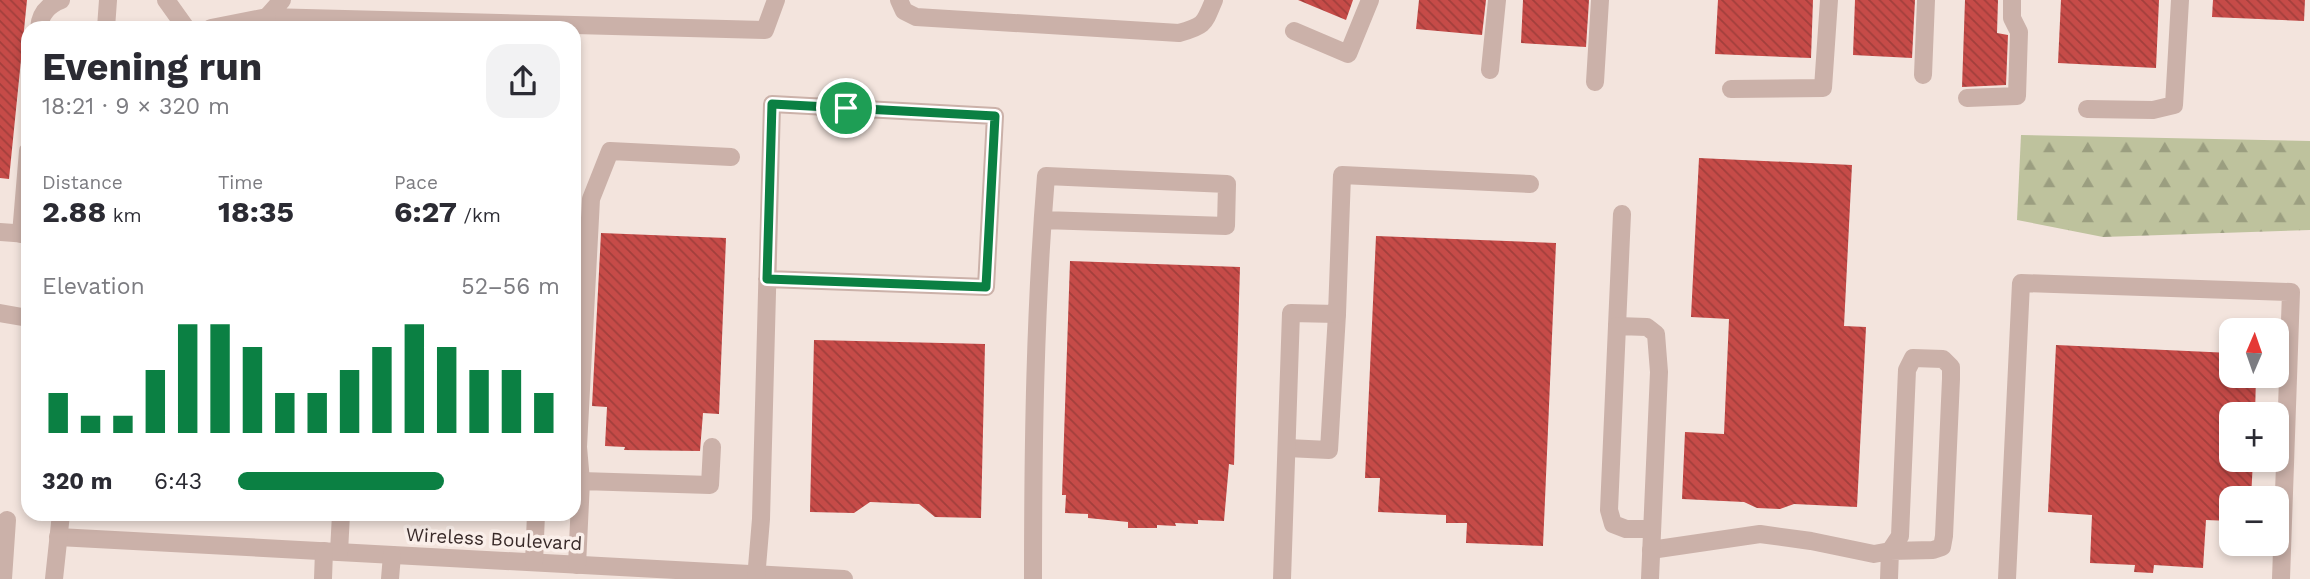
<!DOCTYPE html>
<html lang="en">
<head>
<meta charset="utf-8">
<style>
  body { margin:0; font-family:"Work Sans",sans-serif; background:#f2f2f3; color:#2b2b33; height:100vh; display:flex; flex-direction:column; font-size:26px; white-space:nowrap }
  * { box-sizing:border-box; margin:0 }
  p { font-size:23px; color:#7c7c81 }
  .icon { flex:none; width:38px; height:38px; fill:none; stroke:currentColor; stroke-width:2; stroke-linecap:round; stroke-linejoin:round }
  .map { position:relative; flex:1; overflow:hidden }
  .side { position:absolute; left:21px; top:21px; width:560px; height:500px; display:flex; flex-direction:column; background:#fff; border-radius:21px; box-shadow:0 4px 10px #0003 }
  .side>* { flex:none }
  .needle { width:46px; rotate:2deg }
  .controls { position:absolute; left:2219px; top:318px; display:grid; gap:14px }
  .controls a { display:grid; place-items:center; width:70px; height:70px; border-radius:14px; background:#fff; box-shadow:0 4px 10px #0003; font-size:35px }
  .pin { position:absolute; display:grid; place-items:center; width:60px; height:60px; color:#fff; margin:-30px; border:4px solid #fff; border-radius:50%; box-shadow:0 2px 7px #0007 }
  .round { display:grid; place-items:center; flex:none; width:74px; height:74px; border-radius:21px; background:#f2f2f3 }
  .overview { display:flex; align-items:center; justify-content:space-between; height:119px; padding:0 21px }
  h1 { font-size:38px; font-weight:700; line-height:52px }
  .stats { display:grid; grid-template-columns:repeat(3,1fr); gap:10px; height:119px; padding:7px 21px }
  .stats div { display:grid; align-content:center }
  .stats b { font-size:30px; font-weight:700 }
  .stats small { font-size:19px; font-weight:400 }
  .stats p { font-size:19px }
  .chart { height:196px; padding:14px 21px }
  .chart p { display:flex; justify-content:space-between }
  .chart svg { width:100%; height:126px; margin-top:7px; stroke:#0b8043; stroke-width:6 }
  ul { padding:0 21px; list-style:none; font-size:23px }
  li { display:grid; grid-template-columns:112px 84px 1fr; align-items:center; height:52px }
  li i { height:18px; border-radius:9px; background:#0b8043 }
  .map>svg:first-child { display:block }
</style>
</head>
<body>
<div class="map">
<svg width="2310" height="579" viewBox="0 0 2310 579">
  <defs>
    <pattern id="forest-firs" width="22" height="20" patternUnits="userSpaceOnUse" patternTransform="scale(1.75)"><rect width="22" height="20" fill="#bec29d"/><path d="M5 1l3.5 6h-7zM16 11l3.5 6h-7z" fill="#9b9e80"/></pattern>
    <pattern id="building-back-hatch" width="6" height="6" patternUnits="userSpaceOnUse" patternTransform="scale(1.75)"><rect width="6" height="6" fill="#c64b48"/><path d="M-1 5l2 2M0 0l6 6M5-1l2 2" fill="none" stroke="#a23f3c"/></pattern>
  </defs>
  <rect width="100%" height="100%" fill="#f3e4dd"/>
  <polygon fill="url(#forest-firs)" points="2021,135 2310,141 2310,230 2103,237 2017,220"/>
  <g fill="url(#building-back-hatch)">
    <polygon points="0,0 27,0 9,179 0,178"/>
    <polygon points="1298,0 1353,0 1346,20"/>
    <polygon points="1419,0 1486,0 1482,35 1416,29"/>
    <polygon points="1523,0 1589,0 1586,47 1521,43"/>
    <polygon points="1718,0 1813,0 1811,58 1715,54"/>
    <polygon points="1855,0 1915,0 1912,58 1853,55"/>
    <polygon points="1965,0 1998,0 1997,33 2008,35 2006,85 1962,87"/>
    <polygon points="2061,0 2159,0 2156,68 2058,63"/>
    <polygon points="2213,0 2305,0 2304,21 2212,17"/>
    <polygon points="1699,158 1852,165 1844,326 1866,327 1857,507 1794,504 1780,509 1757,508 1744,502 1682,499 1685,432 1724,434 1729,319 1691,317"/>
    <polygon points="601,233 726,238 719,414 703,413 700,451 624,450 625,447 605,446 607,407 592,406"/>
    <polygon points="1376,236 1556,243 1543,546 1466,543 1467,523 1446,523 1446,515 1378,512 1380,478 1365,478"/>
    <polygon points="1070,261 1240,267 1234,465 1229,464 1224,521 1198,520 1198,524 1175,523 1176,526 1157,525 1157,528 1128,528 1128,522 1088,518 1088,514 1065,513 1066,495 1062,495"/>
    <polygon points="814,340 985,344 981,518 935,517 919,504 870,502 854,513 810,512"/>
    <polygon points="2056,345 2231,353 2231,376 2256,376 2255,415 2231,415 2231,460 2253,460 2251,499 2231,499 2231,521 2206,520 2203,568 2154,565 2153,573 2134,572 2135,565 2090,563 2092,515 2048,512"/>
  </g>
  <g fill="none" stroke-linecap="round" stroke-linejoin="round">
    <g stroke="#cbb1a9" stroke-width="18">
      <polyline points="166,0 186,28"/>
      <polyline points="282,0 267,17 765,30 776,0"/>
      <path d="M899 0 904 11 916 17 1179 33C1205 26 1204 24 1214 0"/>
      <path d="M39 28C40 14 48 5 61 0"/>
      <polyline points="106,28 108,0"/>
      <polyline points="211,28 267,17"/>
      <polyline points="1294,31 1348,54 1370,0"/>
      <polyline points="1490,70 1497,0"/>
      <polyline points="1923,75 1926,0"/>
      <polyline points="1595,82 1600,0"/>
      <polyline points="1731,89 1823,88 1829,0"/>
      <polyline points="1967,98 2017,96 2019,32 2012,18 2012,0"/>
      <polyline points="2087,109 2153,110 2174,105 2180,0"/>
      <polyline points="0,232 28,234"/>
      <polyline points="21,234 28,151"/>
      <polyline points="0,313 28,318"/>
      <polyline points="1617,326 1622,214"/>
      <polyline points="1287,448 1329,450 1337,314"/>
      <polyline points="581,481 578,447 591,199 610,151 731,157"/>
      <polyline points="58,537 844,579"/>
      <polyline points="1651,550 1760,534 1811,541 1874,554 1890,551 1933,550 1942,547 1944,536 1951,379 1951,367 1943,359 1913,358 1907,370 1900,536 1890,551 1889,579"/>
      <polyline points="339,552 341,514"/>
      <polyline points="534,562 536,514"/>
      <polyline points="577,565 581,481 710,485 712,447"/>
      <polyline points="3,579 7,520"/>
      <polyline points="54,579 61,514"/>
      <polyline points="323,579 324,551"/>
      <polyline points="390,579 392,555"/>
      <polyline points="756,579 761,519 772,104 995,116 986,287 767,279"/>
      <path d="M1033 579C1033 444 1035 310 1046 176L1227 184 1226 226 1043 220"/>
      <polyline points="1282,579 1291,313 1337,314 1342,175 1530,184"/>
      <polyline points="1650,579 1659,372 1656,334 1647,327 1617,326 1609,510 1613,524 1626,529 1651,529"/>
      <polyline points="2007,579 2021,283 2291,292 2281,579"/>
    </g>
  </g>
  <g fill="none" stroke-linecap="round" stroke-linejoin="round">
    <g stroke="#fff" stroke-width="14">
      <polygon id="route" points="772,104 995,116 986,287 767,279"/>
    </g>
    <use href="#route" stroke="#0b8043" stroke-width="9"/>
  </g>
  <g text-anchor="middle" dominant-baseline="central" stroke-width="7" stroke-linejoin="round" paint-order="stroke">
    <g font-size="19" fill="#382a29" stroke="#faefea">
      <text transform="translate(494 539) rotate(3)">Wireless Boulevard</text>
    </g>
  </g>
</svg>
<div class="controls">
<a><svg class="needle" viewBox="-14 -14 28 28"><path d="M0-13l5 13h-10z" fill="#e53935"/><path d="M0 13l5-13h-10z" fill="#7c7c81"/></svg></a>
<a>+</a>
<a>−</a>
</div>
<div class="pin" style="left:846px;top:108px;background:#1e9e55"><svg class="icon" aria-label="arrive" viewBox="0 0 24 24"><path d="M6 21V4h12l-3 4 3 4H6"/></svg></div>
<section class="side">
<div class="overview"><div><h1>Evening run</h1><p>18:21 · 9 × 320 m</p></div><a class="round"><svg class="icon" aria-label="share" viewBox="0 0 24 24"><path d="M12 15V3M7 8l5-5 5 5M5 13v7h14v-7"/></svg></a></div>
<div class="stats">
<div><p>Distance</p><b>2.88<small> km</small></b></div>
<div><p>Time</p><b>18:35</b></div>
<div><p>Pace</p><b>6:27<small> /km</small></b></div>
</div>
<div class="chart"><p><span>Elevation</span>52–56 m</p>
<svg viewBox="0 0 160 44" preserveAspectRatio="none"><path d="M5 44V30M15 44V38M25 44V38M35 44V22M45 44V6M55 44V6M65 44V14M75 44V30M85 44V30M95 44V22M105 44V14M115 44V6M125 44V14M135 44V22M145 44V22M155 44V30"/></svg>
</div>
<ul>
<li><b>320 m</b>6:43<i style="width:64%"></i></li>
</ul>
</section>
</div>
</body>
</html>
